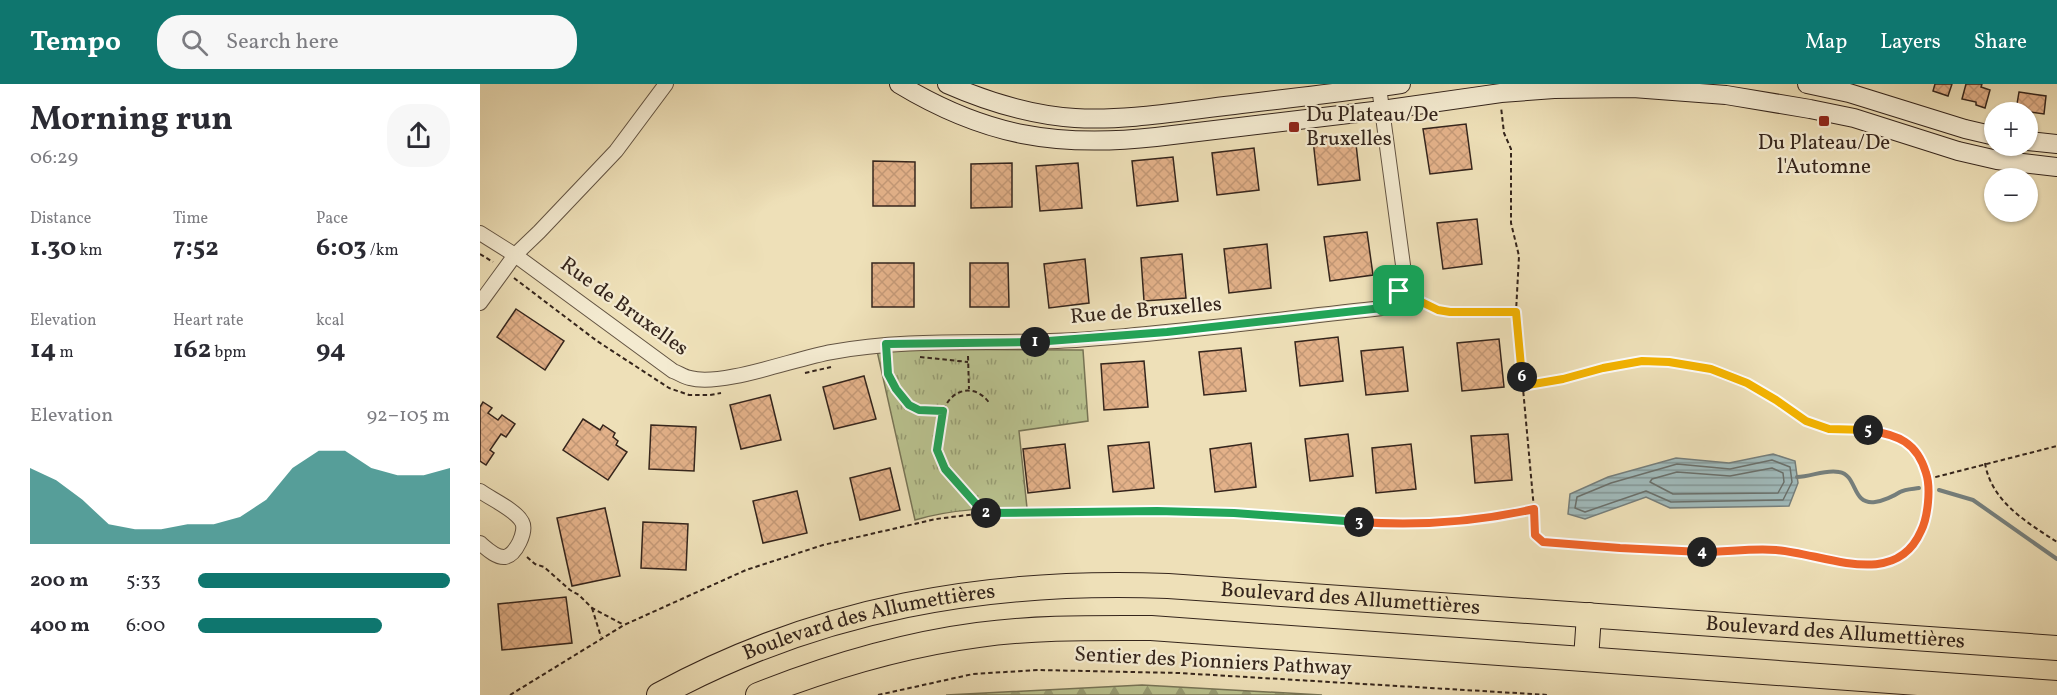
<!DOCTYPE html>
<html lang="en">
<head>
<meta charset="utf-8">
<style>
  body { margin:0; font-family:Vollkorn,serif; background:#f7f7f7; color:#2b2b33; height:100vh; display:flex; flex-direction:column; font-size:22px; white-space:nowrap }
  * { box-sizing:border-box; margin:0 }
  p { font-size:20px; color:#7c7c81 }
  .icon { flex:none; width:33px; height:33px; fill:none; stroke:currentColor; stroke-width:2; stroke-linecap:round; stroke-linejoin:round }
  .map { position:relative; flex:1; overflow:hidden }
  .sheet { display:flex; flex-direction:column; background:#fff; width:480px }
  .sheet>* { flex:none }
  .buttons { position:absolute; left:1504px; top:18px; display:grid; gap:12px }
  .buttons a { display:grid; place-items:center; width:54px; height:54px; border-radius:50%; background:#fff; box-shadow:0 2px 4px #0004; font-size:30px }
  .pin { position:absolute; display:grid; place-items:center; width:51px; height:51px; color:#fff; margin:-26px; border-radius:12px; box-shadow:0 3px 9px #0006 }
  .km { position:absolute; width:30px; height:30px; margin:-15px; border-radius:50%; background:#222; color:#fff; font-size:16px; line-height:30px; text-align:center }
  .round { display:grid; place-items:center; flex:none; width:63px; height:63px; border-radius:24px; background:#f7f7f7 }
  .overview { display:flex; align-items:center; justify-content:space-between; height:102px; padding:0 30px }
  h1 { font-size:33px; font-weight:700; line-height:45px }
  .metrics { display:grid; grid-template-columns:repeat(3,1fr); gap:9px; height:102px; padding:6px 30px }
  .metrics div { display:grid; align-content:center }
  .metrics b { font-size:26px; font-weight:700 }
  .metrics small { font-size:16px; font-weight:400 }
  .metrics p { font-size:16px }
  .chart { height:168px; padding:12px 30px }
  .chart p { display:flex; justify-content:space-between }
  .chart svg { width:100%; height:108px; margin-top:6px; fill:#0f766e; opacity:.7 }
  ul { padding:0 30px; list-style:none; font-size:20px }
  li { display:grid; grid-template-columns:96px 72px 1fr; align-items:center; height:45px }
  li i { height:15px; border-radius:8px; background:#0f766e }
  header { display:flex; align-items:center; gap:36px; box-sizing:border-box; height:84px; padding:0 30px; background:#0f766e; color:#fff }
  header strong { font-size:28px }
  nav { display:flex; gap:33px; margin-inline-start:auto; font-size:21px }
  .search { width:420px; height:54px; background:#f7f7f7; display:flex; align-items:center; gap:15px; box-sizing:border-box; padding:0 21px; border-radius:24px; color:#7c7c81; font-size:22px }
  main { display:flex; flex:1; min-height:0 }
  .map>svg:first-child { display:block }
</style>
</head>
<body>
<header>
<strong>Tempo</strong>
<div class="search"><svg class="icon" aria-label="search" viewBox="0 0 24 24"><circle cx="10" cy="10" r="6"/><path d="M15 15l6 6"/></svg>Search here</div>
<nav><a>Map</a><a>Layers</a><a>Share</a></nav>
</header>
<main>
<section class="sheet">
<div class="overview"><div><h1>Morning run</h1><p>06:29</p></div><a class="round"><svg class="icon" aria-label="share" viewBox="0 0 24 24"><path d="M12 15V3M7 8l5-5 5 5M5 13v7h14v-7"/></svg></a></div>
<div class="metrics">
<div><p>Distance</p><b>1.30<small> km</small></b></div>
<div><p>Time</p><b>7:52</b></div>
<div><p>Pace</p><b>6:03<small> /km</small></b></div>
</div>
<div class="metrics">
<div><p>Elevation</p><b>14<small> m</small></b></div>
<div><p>Heart rate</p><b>162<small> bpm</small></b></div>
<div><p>kcal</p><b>94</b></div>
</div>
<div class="chart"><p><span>Elevation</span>92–105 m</p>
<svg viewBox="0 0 160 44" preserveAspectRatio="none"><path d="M0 44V13L10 18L20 26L30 36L40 38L50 38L60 36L70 36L80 33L90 26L100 13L110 6L120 6L130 13L140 16L150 16L160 13V44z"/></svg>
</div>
<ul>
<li><b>200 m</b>5:33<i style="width:100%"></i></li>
<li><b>400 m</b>6:00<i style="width:73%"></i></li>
</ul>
</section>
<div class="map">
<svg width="1577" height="611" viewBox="0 0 1577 611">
  <defs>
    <pattern id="forest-firs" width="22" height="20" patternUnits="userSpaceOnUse" patternTransform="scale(1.5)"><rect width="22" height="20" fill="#b9c28f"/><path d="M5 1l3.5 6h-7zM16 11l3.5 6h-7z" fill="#979d74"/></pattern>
    <pattern id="park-tufts" width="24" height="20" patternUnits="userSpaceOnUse" patternTransform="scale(1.5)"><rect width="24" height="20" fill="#b9c28f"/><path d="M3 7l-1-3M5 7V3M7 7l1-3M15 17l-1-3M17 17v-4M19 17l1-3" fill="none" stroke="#979d74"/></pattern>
    <pattern id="water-rules" width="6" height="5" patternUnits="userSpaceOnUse" patternTransform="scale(1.5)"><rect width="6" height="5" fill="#a0babb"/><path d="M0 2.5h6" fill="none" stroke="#839797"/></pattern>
    <pattern id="building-cross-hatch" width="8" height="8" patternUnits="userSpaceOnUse" patternTransform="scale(1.5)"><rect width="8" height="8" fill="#e3b189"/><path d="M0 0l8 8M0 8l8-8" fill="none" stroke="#c39876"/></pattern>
  </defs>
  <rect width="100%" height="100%" fill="#eee0b8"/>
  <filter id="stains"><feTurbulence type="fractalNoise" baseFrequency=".00333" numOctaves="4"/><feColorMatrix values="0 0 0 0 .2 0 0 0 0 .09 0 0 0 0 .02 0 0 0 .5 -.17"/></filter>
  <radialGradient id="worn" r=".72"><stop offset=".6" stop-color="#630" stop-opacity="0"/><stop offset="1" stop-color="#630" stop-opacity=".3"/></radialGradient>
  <polygon fill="url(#forest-firs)" stroke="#777456" stroke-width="1.5" points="662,601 842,611 466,611"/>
  <path fill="url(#park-tufts)" stroke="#777456" stroke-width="1.5" d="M411 265 603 266 608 337 539 347 547 424C508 424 472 425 435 436L397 267Z"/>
  <polygon fill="url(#water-rules)" stroke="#757e7b" stroke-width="1.5" points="1293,370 1315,377 1318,399 1309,422 1190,424 1166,413 1105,435 1088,430 1090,410 1128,393 1196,374 1249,379"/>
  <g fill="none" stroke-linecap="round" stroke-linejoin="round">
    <g stroke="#6a706c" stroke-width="1.5">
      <polygon points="1292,376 1310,383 1312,398 1303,416 1191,418 1166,407 1105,428 1095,424 1097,413 1131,399 1197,380 1250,385"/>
      <polygon points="1292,384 1303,389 1304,398 1298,409 1193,410 1170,398 1172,395 1197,388 1250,392"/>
    </g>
    <g stroke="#757e7b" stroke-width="4">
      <path d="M1317 393C1331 393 1345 385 1359 388 1378 391 1371 421 1395 418 1403 417 1414 412 1420 408 1425 405 1433 405 1439 404"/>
      <polyline points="1459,406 1493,416 1577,475"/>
    </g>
  </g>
  <g fill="url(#building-cross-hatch)" stroke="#35251c" stroke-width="1.5">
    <polygon points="1455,0 1472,0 1468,12 1453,7"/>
    <polygon points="1486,0 1502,0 1501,3 1510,6 1505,24 1496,21 1496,18 1482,15"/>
    <polygon points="1539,8 1566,12 1564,30 1536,26"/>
    <polygon points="986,40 992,85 950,90 943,45"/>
    <polygon points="875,51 880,96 838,101 833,56"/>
    <polygon points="774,64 779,106 737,111 732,69"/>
    <polygon points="693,73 698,117 657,122 652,77"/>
    <polygon points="393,77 435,78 435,122 393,122"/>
    <polygon points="532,79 532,123 491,124 491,80"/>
    <polygon points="598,79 602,124 560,127 556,82"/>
    <polygon points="997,135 1002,180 963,185 957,139"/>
    <polygon points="887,148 893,191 850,197 844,153"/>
    <polygon points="787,160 791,204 749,209 744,165"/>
    <polygon points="702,170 706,214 664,217 661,174"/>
    <polygon points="605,175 609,219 569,224 564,180"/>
    <rect x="392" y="179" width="42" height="44"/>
    <polygon points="490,179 528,179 529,223 490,223"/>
    <polygon points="36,225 84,257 65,286 17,253"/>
    <polygon points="858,253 863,297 820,302 815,258"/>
    <polygon points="1019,255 1024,303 982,307 977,259"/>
    <polygon points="923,263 928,307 886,311 881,267"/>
    <polygon points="761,264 766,307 724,311 719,268"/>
    <polygon points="664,277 668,323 624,326 621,280"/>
    <polygon points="384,292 396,335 354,345 343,303"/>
    <polygon points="290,311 301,356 261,365 250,321"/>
    <polygon points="3,318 12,324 8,329 18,336 22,331 35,340 26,353 21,350 10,366 14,369 6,381 0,377 0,323"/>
    <polygon points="103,335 120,346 123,341 135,349 133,353 138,357 136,361 147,368 128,396 83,366"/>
    <polygon points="171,341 216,343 214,387 169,385"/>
    <polygon points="868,350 873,392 830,397 825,355"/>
    <polygon points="1028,350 1032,396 995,399 991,352"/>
    <polygon points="669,358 674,404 633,408 628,362"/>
    <polygon points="771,359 776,403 735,408 730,365"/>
    <polygon points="585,360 590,404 548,409 543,365"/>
    <polygon points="931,360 936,405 896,409 892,364"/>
    <polygon points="410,384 420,426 380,436 370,394"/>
    <polygon points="317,407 327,449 283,459 273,417"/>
    <polygon points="125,424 140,492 92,502 77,434"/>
    <polygon points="163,438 208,440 206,486 161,484"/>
    <polygon points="86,513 92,559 22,566 18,520"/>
  </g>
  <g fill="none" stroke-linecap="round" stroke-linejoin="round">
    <g stroke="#635443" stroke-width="16">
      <g id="street">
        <path d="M0 149 35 171 193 287C199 289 204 293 210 294 242 303 316 274 352 268 432 253 514 261 596 256 698 249 800 235 902 224 919 213 924 201 923 181L899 3"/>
        <polyline points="0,219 35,171 59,148 136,67 186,0"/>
        <path d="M0 407C11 415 36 426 42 438 47 447 36 471 25 473 16 474 6 464 0 459"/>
      </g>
    </g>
    <g stroke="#35251c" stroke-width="20">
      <g id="secondary">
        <path d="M419 0C505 52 577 64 676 53L902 26 1021 9 1074 5 1153 4 1246 11 1330 25 1374 34 1478 67 1517 76 1577 83"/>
        <path d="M467 0C508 18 550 31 595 34 647 37 701 27 754 21 810 14 866 8 921 0"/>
        <polyline points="1327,0 1369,9 1485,45 1515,52"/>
        <polyline points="1548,57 1577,60"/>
      </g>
    </g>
    <g stroke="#35251c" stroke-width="26">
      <g id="highway">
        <polyline points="1106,575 1109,531"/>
        <path id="s1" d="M179 611C339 524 507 495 688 502L1577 564"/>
        <path d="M278 611C349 583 422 561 498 551 555 543 614 544 671 544L1577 609"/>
      </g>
    </g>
    <g stroke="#35251c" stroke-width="2" stroke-dasharray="4.5 3" stroke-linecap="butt">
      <polyline points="0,170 13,178"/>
      <polyline points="34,194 117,257 189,304 209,311 230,311 241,309"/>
      <polyline points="930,212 958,226 970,228 1035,228"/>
      <path d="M407 272C408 291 417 321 439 326 446 327 455 326 463 327"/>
      <polyline points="488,272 489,305"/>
      <polyline points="440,273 488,278"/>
      <polyline points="325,289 351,283"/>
      <path d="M1043 302C1056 300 1070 298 1083 295 1119 287 1152 273 1190 278 1229 282 1263 295 1296 316 1306 322 1315 331 1325 337 1345 347 1366 344 1388 346 1433 350 1454 379 1447 423 1444 442 1439 463 1420 474 1403 483 1372 482 1353 477 1343 475 1333 470 1323 469 1289 464 1257 469 1223 468 1173 468 1123 463 1073 460L1063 457 1055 451 1054 425"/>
      <path d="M1505 379C1511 417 1546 438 1577 458"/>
      <polyline points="1448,395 1577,362"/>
      <path d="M504 429C488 411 462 390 458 366 456 357 460 348 462 339 463 334 462 329 464 325 473 303 497 300 510 320"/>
      <polyline points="47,473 55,480 64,483 90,506 99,511 112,524 144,541"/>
      <polyline points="112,524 121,553"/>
      <polyline points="30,611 144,541 266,486 343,461 456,435 504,429 677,427 939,440 1005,433 1054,425 1036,228 1039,172 1031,139 1031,65 1024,49 1021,23"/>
      <polyline points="398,611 493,590 558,586 699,589 1069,611"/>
    </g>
    <use href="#street" stroke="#f4ebd1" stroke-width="14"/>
    <use href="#secondary" stroke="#f4ebd1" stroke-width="18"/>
    <use href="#highway" stroke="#eee0b8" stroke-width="24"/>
  </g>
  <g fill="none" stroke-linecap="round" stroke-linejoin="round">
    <g stroke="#fff" stroke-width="12">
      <polyline id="split-1" points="555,258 687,248 902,224 912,217 919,207"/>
    </g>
    <g stroke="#fff" stroke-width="12">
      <polyline id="split-2" points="506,429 504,429 465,385 457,366 463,327 439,326 429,321 416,305 408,290 406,260 555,258"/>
    </g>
    <g stroke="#fff" stroke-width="12">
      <polyline id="split-3" points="506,429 677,427 754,429 879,438"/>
    </g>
    <g stroke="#fff" stroke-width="12">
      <path id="split-4" d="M879 438C938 442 997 438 1054 425L1055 451 1063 458 1140 464 1222 468"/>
    </g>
    <g stroke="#fff" stroke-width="12">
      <path id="split-5" d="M1222 468C1247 468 1272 464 1296 466 1343 469 1415 507 1441 447 1448 433 1451 404 1446 389 1437 358 1418 351 1388 346"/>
    </g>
    <g stroke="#fff" stroke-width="12">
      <polyline id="split-6" points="1042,293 1042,302 1083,295 1123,284 1162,277 1189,278 1231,285 1267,299 1296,316 1326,337 1349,345 1388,346"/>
    </g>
    <g stroke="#fff" stroke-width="12">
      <polyline id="split-7" points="919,207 958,226 970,228 1036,228 1042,293"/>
    </g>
    <use href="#split-1" stroke="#22a559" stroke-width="8"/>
    <use href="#split-2" stroke="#22a559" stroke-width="8"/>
    <use href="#split-3" stroke="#22a559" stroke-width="8"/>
    <use href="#split-4" stroke="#f0652b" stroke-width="8"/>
    <use href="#split-5" stroke="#f0652b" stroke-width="8"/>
    <use href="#split-6" stroke="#f5b400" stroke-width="8"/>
    <use href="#split-7" stroke="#f5b400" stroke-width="8"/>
  </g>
  <g fill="#8f2418" stroke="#f4ebd1" stroke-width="2">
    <rect x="1338" y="31" width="12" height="12" rx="3"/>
    <rect x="808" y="37" width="12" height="12" rx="3"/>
  </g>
  <g text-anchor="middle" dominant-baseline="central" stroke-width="4.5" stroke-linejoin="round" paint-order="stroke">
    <g font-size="21" fill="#35251c" stroke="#f4ebd1" text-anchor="start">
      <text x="826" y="31">Du Plateau/De<tspan x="826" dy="24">Bruxelles</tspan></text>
      <text x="1344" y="59" text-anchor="middle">Du Plateau/De<tspan x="1344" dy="24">l'Automne</tspan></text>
    </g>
    <g font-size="21" fill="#35251c" stroke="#f4ebd1">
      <text transform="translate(144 223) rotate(36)">Rue de Bruxelles</text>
      <text transform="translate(666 227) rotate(-5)">Rue de Bruxelles</text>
      <text stroke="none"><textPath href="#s1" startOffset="710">Boulevard des Allumettières</textPath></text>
      <text stroke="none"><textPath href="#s1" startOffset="224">Boulevard des Allumettières</textPath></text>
      <text stroke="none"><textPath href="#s1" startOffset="1196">Boulevard des Allumettières</textPath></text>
      <text transform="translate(733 578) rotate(3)">Sentier des Pionniers Pathway</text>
    </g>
  </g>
  <rect width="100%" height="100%" filter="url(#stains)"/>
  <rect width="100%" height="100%" fill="url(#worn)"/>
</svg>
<div class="buttons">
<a>+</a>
<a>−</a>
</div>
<div class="pin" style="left:919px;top:207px;background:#1e9e55"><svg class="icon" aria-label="arrive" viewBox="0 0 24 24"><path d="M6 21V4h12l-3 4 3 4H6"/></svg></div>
<b class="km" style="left:555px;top:258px">1</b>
<b class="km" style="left:506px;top:429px">2</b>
<b class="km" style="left:879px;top:438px">3</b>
<b class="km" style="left:1222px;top:468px">4</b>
<b class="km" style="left:1388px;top:346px">5</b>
<b class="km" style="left:1042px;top:293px">6</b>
</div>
</main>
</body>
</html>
